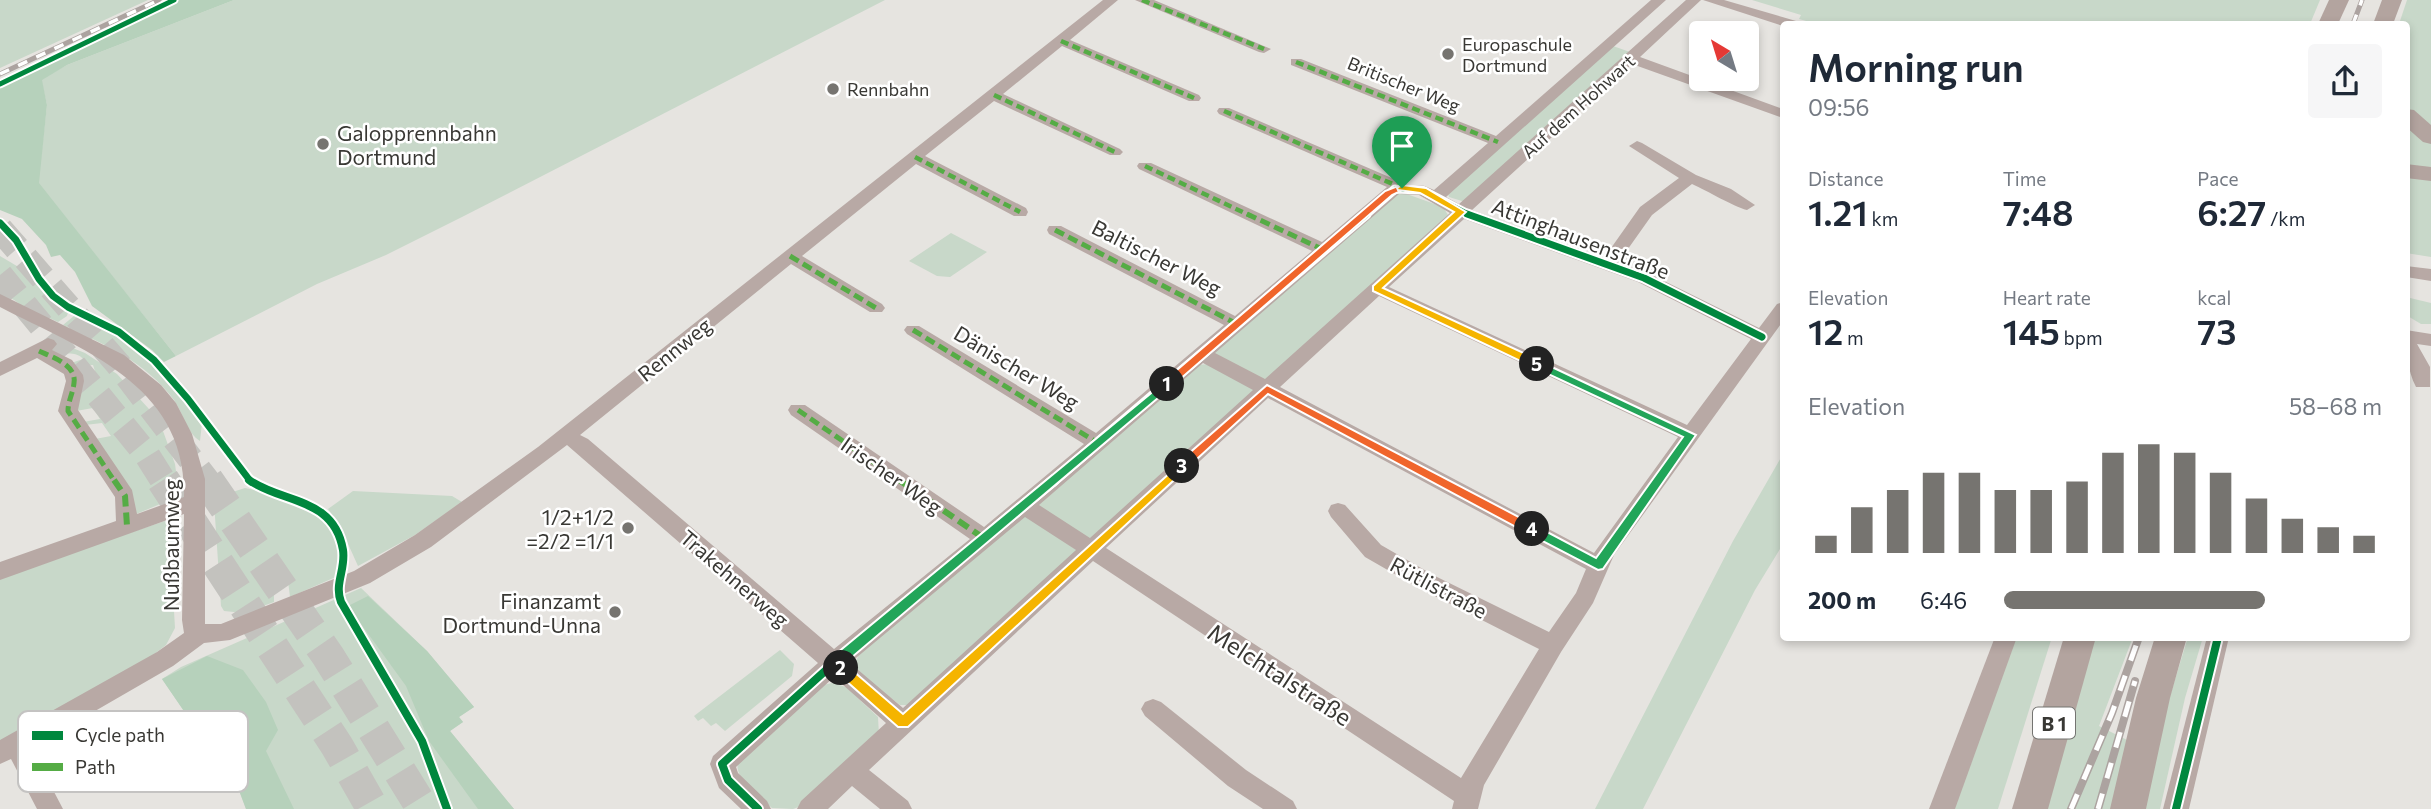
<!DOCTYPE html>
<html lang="en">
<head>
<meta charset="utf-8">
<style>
  body { margin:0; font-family:Commissioner,sans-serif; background:#f6f6f7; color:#1f2937; height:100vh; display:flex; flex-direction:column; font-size:26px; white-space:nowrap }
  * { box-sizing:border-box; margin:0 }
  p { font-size:23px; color:#747a83 }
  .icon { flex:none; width:38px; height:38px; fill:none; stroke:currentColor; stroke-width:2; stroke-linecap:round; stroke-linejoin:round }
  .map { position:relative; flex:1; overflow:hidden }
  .drawer { position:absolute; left:1780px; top:21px; width:630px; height:620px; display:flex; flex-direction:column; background:#fff; border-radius:7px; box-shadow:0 4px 10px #0003 }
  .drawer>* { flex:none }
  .needle { width:46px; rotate:322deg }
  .buttons { position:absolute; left:1689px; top:21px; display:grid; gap:14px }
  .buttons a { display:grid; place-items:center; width:70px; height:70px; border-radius:7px; background:#fff; box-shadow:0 4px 10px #0003; font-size:35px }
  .pin { position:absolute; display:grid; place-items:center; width:60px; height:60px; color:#fff; margin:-72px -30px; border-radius:50% 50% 50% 0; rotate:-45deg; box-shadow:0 0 7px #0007 }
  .pin .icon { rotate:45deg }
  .km { position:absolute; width:35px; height:35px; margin:-18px; border-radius:50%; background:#222; color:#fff; font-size:19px; line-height:35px; text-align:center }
  .round { display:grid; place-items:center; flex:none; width:74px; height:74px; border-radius:7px; background:#f6f6f7 }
  .summary { display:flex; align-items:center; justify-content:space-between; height:119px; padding:0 28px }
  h1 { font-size:38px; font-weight:600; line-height:52px }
  .stats { display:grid; grid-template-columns:repeat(3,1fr); gap:10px; height:119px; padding:7px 28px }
  .stats div { display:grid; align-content:center }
  .stats b { font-size:35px; font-weight:600 }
  .stats small { font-size:19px; font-weight:400 }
  .stats p { font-size:19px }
  .chart { height:196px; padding:14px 28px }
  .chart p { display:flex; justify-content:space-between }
  .chart svg { width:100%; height:126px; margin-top:7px; stroke:#767470; stroke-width:6 }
  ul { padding:0 28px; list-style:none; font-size:23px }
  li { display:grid; grid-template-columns:112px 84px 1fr; align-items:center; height:52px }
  li i { height:18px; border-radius:9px; background:#767470 }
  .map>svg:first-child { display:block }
</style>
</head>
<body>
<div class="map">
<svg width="2431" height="809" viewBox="0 0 2431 809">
  <rect width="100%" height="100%" fill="#e6e4e0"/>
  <g fill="#c8d8c9">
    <polygon points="0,0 148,0 0,68"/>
    <polygon points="234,0 885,0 462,217 386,255 317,284 176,356 38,183 47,105 41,79 67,65"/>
    <polygon points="1752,0 2320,0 2310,24 1817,24 1799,19 1801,15"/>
    <polygon points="2407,0 2431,0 2431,133 2406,111 2406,24 2399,24"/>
    <polygon points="1613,46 1630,52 1465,202 1449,197 1448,194"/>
    <polygon points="2406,119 2431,141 2431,171 2406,168"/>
    <polygon points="2406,174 2431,176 2431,257 2406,253"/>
    <polygon points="1404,193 1443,207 1448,215 1268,379 1258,379 1218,358 1214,352 1398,194"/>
    <polygon points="951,233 987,252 950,277 937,276 909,261"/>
    <polygon points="0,256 32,275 44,293 68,312 67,316 58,322 21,305 0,290"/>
    <polygon points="2406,297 2431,303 2431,324 2421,324 2406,315"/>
    <path d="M74 316H78L116 333 129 343 157 370 202 423 200 441C187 433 183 413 174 400 146 362 104 344 63 325Z"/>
    <path d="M70 347 85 353 117 374 159 420 175 464 178 486 172 498 165 502 134 515 95 439 111 436 102 423 85 425 83 422 100 419 93 408 76 411 80 385 91 383 95 371 93 365 74 366 71 363 83 359C74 349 61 357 49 352Z"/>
    <polygon points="1210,364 1252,386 1255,392 1090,540 1037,508 1042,496 1195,365"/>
    <polygon points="1783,454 1783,544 1755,590 1643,809 1595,809 1733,541"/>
    <path d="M245 488C263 491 316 508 327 522 337 536 343 560 338 576L290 597 288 581 274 586V602L244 613 224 611 221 606 214 502 220 496Z"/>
    <polygon points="353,491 452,496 462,502 415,535 358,566 340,526 328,509"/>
    <polygon points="1024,514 1078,551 909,705 900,705 856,671 855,662 860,653"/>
    <polygon points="165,521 177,528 179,541 171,560 175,628 166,645 153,655 0,741 0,576"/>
    <polygon points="361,588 427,651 474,707 459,717 463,722 450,731 514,809 246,809 240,793 162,679 181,667"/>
    <polygon points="2016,637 2052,637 1998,809 1952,809"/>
    <polygon points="2094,637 2133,637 2099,726 2129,741 2112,809 2044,809"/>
    <polygon points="2188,637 2203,637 2185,698 2160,809 2145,809 2166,709"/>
    <polygon points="780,650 794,664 792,676 725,731 716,723 711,726 703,718 698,721 694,716"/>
    <path d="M832 683 846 687 878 717 879 735 804 805 793 809 772 808C758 795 733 780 738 759L823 685Z"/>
  </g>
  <g fill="#b6d1bb">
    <polygon points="179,0 234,0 67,65 42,80 47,105 39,183 176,356 164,362 152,350 92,306 75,272 60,255 51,257 46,245 22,219 0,210 0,87"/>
    <polygon points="368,596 427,651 474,707 459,717 463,722 450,731 514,809 478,809 429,741 406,686 348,606"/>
    <polygon points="207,656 243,670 266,702 278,730 266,751 294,809 246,809 240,793 162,679"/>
  </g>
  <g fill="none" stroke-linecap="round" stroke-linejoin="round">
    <g stroke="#c3c2be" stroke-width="26" stroke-dasharray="26 13" stroke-linecap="butt">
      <polyline points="0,229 118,364 208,482"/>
      <polyline points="0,275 147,455 164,482"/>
    </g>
    <g stroke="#c3c2be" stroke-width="33" stroke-dasharray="33 17" stroke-linecap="butt">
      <polyline points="163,480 337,746 373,809"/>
      <polyline points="207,480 328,656 423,809"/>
    </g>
    <g fill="#b8a9a5" fill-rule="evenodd">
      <path d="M1103 0H1118L1070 40 1199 95 1201 98 1199 101H1189L1062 46 1003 94 1120 149 1123 152 1120 155H1110L994 101 925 156 1026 208 1028 212 1026 216H1014L916 164 802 256 882 304 885 308 882 312H870L791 264 580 435 588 439 834 649 970 539 791 415 788 410 791 405H805L984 527 1084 444 907 334 904 330 907 326H919L1096 433 1224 325 1049 234 1047 230 1049 226H1061L1235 316 1312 251 1139 169 1137 166 1139 163H1151L1322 242 1387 187 1219 114 1217 111 1219 108H1229L1408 185H1422L1434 190 1488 143 1291 65V59H1301L1496 136 1651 0H1666L1446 197 1459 204 1686 0H1701L1640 57 1783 109V118L1632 64 1472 210 1604 258 1640 207 1679 178 1629 146 1637 141 1642 143 1696 175 1731 189 1755 205 1747 210C1732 206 1708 191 1692 184L1652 215 1618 263 1650 274 1759 328 1777 304 1783 302V321L1614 555 1593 603 1561 652 1484 785 1478 809H1452L1454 801 1093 561 869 770 908 801 912 809H880L852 786 828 809H797L801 801 886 723 834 677 736 767 738 773 767 801 771 809H741L719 788 710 764 713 756 818 663 567 445 431 547 370 583 230 640 204 643 173 666 31 748 63 809H37L11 759 0 764V740L157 652 184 633 182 620 184 514 0 580V562L116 521 115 497 58 411 66 381 64 374 37 358 0 376V362L48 338 54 340 57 344 52 350 72 360 83 375 84 381 78 410 132 490 137 514 184 497C187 385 83 350 0 307V294L124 355 161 385 176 403 192 434 205 479V624H221L354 571 415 535 538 447ZM1399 194 1419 195 1450 213 1265 379 1215 353ZM1464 219 1638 282 1751 339 1687 425 1389 287ZM1379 296 1678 437 1594 553 1280 387ZM1203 363 1253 390 1090 538 1039 505ZM1268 398 1586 569 1576 593 1549 632 1435 576 1381 545 1345 505 1338 503 1331 505 1328 511 1331 517 1365 557 1419 588 1539 649 1461 778 1106 548ZM1025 517 1076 550 903 708 850 663Z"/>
      <polygon points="1135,0 1154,0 1271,49 1264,53 1259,52"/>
      <polygon points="1703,0 1724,0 1796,21 1798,24 1783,26"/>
      <polygon points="2406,266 2431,269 2431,281 2406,277"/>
      <path d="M2406 330 2431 334V346L2417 344 2430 367V387H2416C2407 370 2406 349 2406 330Z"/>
      <polygon points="1995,637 2017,637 1955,809 1929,809"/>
      <polygon points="2207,637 2229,637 2189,809 2163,809"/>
      <polygon points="1153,699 1161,702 1246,770 1293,801 1297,809 1263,809 1228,786 1145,716 1141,709 1145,702"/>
    </g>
    <g fill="#b3a49f" fill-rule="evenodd">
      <polygon points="2329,0 2349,0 2338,24 2318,24"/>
      <polygon points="2382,0 2402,0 2393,24 2373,24"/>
      <polygon points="2406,109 2414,110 2431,125 2431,144 2423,142 2406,127"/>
      <polygon points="2406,164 2431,167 2431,181 2406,178"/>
      <polygon points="2064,637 2096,637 2048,809 2012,809"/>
      <polygon points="2155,637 2187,637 2170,698 2146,809 2110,809 2136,698"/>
    </g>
    <g stroke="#aca3a0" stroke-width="5">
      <g id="rail-far1">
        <polyline points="2353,24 2362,0"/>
        <polyline points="0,74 159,0"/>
      </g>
    </g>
    <g stroke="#aca3a0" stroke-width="8">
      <g id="rail">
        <polyline points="2071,809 2112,713 2139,637"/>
        <polyline points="2098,809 2135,681"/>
      </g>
    </g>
    <use href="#rail-far1" stroke="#fff" stroke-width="3.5" stroke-dasharray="10" stroke-linecap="butt"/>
    <use href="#rail" stroke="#fff" stroke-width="5" stroke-dasharray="16" stroke-linecap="butt"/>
    <g stroke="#55ac45" stroke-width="4.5" stroke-dasharray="8 4.5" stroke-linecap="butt">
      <polyline points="1142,0 1264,49"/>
      <polyline points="1061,41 1194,98"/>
      <polyline points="1296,62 1498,142"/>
      <polyline points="994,95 1115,152"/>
      <polyline points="1224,111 1402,188"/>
      <polyline points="915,157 1020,212"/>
      <polyline points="1145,166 1251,216"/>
    </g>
    <g stroke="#55ac45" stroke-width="5" stroke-dasharray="10 5" stroke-linecap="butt">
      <polyline points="1247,214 1324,250"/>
      <polyline points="1055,230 1237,324"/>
      <polyline points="790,256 876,308"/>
      <polyline points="913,330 1098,443"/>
      <path d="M39 351C52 357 77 365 74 383 73 393 68 401 68 411L115 482"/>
      <polyline points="798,410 902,482"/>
    </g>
    <g stroke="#55ac45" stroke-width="6" stroke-dasharray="12 6" stroke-linecap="butt">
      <polyline points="114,480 125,496 127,526"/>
      <polyline points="899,480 985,539"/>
    </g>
    <g stroke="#fff" stroke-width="9">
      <g id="cycleway-far2">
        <polyline points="0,84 174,0"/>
        <polyline points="1364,216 1395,189 1422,190 1472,216"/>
      </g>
    </g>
    <g stroke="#fff" stroke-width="11">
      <g id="cycleway-far1">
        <polyline points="1467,214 1644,278 1762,337"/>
        <polyline points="0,223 16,240 39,279 53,296 68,307 119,332 154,360 188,399 251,482"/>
        <polyline points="1052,482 1366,214"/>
      </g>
    </g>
    <g stroke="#fff" stroke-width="12">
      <g id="cycleway">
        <path d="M249 480C284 504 334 497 343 550 346 569 334 584 341 602L422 741 447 809"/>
        <polyline points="758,809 728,780 722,764 835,662 1054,480"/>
        <polyline points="2176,809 2218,637"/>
      </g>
    </g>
    <use href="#cycleway-far2" stroke="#00873e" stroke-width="5"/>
    <use href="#cycleway-far1" stroke="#00873e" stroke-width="7"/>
    <use href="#cycleway" stroke="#00873e" stroke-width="8"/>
  </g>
  <polygon fill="#f0652b" stroke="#fff" stroke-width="2" points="1398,186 1407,188 1392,195 1171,387 1163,387 1163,382 1385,191"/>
  <polygon fill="#22a559" stroke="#fff" stroke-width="2" points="1167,380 1172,384 1171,387 845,663 847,668 845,672 841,673 831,667 831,658"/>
  <polygon fill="#f5b400" stroke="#fff" stroke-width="2" points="1182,462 1188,466 1186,469 908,727 898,727 836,672 836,664 845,664 903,714"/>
  <polygon fill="#f0652b" stroke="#fff" stroke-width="2" points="1267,385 1536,526 1536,533 1527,533 1268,394 1186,469 1178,469 1178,463"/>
  <polygon fill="#22a559" stroke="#fff" stroke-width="2" points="1537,360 1696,435 1603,569 1598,570 1527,533 1527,526 1536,526 1596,558 1683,437 1533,367 1531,364"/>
  <polygon fill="#f5b400" stroke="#fff" stroke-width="2" points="1402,185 1426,188 1466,212 1383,288 1541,361 1541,367 1533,367 1373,291 1373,286 1454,212 1420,193 1398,190 1397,188"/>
  <g fill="#767470" stroke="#fff" stroke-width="2.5">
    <circle cx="1448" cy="54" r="7"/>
    <circle cx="833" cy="89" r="7"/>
    <circle cx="323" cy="144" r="7"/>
    <circle cx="628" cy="528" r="7"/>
    <circle cx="615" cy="612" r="7"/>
  </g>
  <g text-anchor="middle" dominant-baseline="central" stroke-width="5" stroke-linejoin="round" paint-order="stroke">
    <g font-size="18" fill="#393834" stroke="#fff" text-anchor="start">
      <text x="1462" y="44">Europaschule<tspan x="1462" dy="21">Dortmund</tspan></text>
      <text x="847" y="89">Rennbahn</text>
    </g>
    <g font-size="18" fill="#393834" stroke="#fff">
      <text transform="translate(1404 84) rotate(22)">Britischer Weg</text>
      <text transform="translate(1578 106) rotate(-42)">Auf dem Hohwart</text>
    </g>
    <rect fill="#fff" stroke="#747471" stroke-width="2" x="2033" y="707.5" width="42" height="31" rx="5"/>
    <g font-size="19" font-weight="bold" fill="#393834">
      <text x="2054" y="723">B 1</text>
    </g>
    <g font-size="21" fill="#393834" stroke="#fff" text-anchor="end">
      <text x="337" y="132" text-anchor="start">Galopprennbahn<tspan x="337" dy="24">Dortmund</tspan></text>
      <text x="614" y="516">1/2+1/2<tspan x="614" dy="24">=2/2 =1/1</tspan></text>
      <text x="601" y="600">Finanzamt<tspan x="601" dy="24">Dortmund-Unna</tspan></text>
    </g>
    <g font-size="21" fill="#393834" stroke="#fff">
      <text transform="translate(1581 238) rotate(21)">Attinghausenstraße</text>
      <text transform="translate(1157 257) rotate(27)">Baltischer Weg</text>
      <text transform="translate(674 349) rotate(-39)">Rennweg</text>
      <text transform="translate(1017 367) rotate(31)">Dänischer Weg</text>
      <text transform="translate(892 475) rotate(35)">Irischer Weg</text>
      <text transform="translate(170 545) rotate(-90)">Nußbaumweg</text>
      <text transform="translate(735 578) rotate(41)">Trakehnerweg</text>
      <text transform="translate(1439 587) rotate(28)">Rütlistraße</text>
    </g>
    <g font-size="24" fill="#393834" stroke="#fff">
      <text transform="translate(1280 674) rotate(33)">Melchtalstraße</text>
    </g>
  </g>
  <rect x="18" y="711" width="230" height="81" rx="10" fill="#fff" stroke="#c4c3c2" stroke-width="2"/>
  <rect x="32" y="731" width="31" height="9" fill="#00873e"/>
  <rect x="32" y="763" width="31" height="8" fill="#55ac45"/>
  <g font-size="19" fill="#393834">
    <text x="75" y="742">Cycle path</text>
    <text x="75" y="774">Path</text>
  </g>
</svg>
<div class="buttons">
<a><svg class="needle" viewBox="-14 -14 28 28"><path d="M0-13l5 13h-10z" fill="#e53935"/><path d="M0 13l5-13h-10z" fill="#747a83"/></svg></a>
</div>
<div class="pin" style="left:1402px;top:188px;background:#1e9e55"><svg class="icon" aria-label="arrive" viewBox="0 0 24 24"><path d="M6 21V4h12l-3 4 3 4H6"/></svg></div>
<b class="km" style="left:1167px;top:384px">1</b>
<b class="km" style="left:841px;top:668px">2</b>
<b class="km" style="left:1182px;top:466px">3</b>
<b class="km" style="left:1532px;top:529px">4</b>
<b class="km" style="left:1537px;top:364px">5</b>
<section class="drawer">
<div class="summary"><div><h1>Morning run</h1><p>09:56</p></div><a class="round"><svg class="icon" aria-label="share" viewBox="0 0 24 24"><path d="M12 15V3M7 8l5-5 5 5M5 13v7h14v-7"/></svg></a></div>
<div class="stats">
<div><p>Distance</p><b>1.21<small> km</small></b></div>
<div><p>Time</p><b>7:48</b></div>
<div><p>Pace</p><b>6:27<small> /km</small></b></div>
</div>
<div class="stats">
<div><p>Elevation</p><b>12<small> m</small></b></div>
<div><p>Heart rate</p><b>145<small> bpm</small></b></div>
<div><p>kcal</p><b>73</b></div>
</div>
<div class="chart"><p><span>Elevation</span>58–68 m</p>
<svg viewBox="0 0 160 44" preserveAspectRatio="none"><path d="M5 44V38M15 44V28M25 44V22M35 44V16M45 44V16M55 44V22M65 44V22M75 44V19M85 44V9M95 44V6M105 44V9M115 44V16M125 44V25M135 44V32M145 44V35M155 44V38"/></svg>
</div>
<ul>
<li><b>200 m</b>6:46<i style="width:69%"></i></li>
</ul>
</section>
</div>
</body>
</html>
